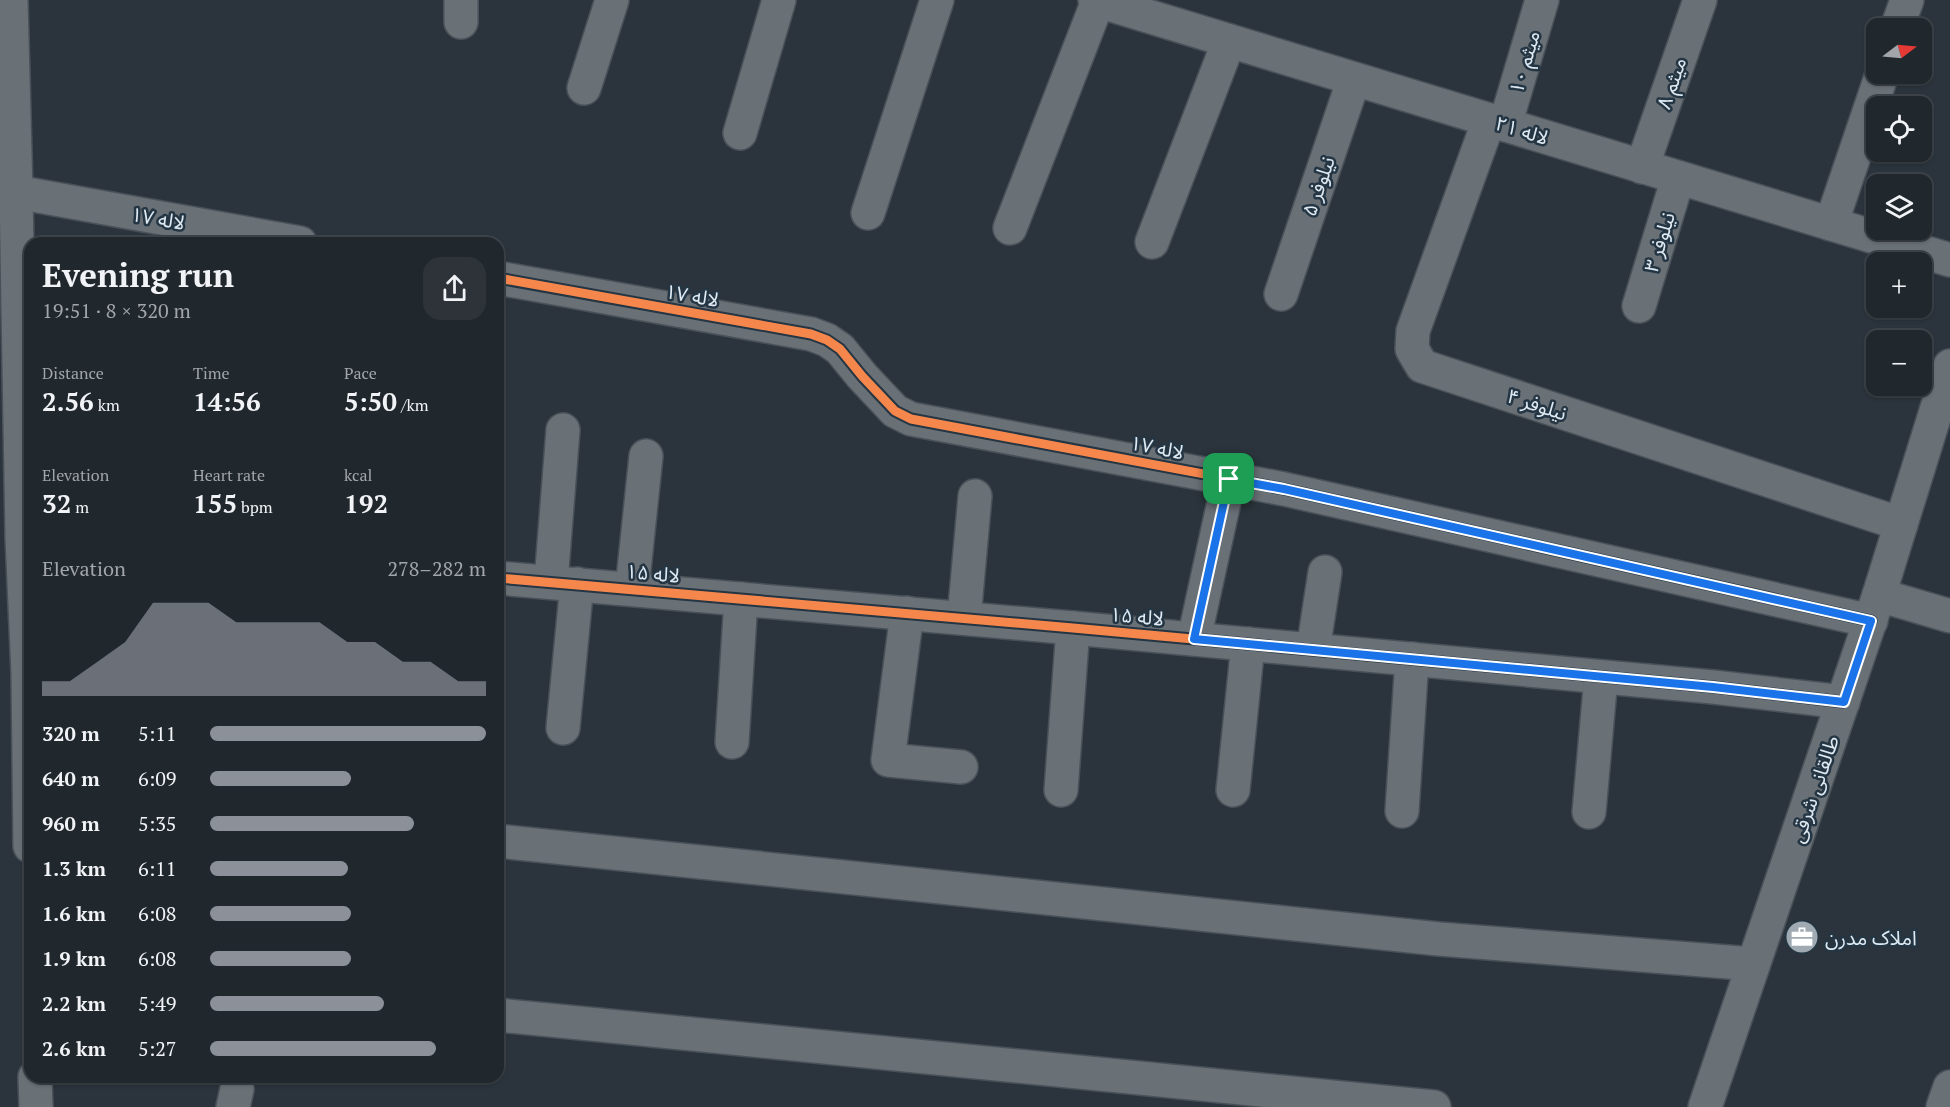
<!DOCTYPE html>
<html lang="en">
<head>
<meta charset="utf-8">
<style>
  body { margin:0; font-family:"PT Serif","Noto Sans Arabic",serif; background:#2d3339; color:#f1f3f6; height:100vh; display:flex; flex-direction:column; font-size:22px; white-space:nowrap }
  * { box-sizing:border-box; margin:0 }
  p { font-size:20px; color:#a2a5aa }
  .icon { flex:none; width:33px; height:33px; fill:none; stroke:currentColor; stroke-width:2; stroke-linecap:round; stroke-linejoin:round }
  .map { position:relative; flex:1; overflow:hidden }
  .side { position:absolute; left:24px; top:237px; width:480px; height:846px; display:flex; flex-direction:column; background:#20272d; border-radius:18px; box-shadow:0 2px 4px #0004,0 0 0 2px #3d4449 }
  .side>* { flex:none }
  .needle { width:39px; rotate:74deg }
  .fabs { position:absolute; left:1866px; top:18px; display:grid; gap:12px }
  .fabs a { display:grid; place-items:center; width:66px; height:66px; border-radius:12px; background:#20272d; box-shadow:0 2px 4px #0004,0 0 0 2px #3d4449; font-size:30px }
  .pin { position:absolute; display:grid; place-items:center; width:51px; height:51px; color:#fff; margin:-26px; border-radius:12px; box-shadow:0 3px 9px #0006 }
  .round { display:grid; place-items:center; flex:none; width:63px; height:63px; border-radius:18px; background:#2d3339 }
  .overview { display:flex; align-items:center; justify-content:space-between; height:102px; padding:0 18px }
  h1 { font-size:33px; font-weight:800; line-height:45px }
  .stats { display:grid; grid-template-columns:repeat(3,1fr); gap:9px; height:102px; padding:6px 18px }
  .stats div { display:grid; align-content:center }
  .stats b { font-size:26px; font-weight:800 }
  .stats small { font-size:16px; font-weight:400 }
  .stats p { font-size:16px }
  .chart { height:168px; padding:12px 18px }
  .chart p { display:flex; justify-content:space-between }
  .chart svg { width:100%; height:108px; margin-top:6px; fill:#8c9099; opacity:.7 }
  ul { padding:0 18px; list-style:none; font-size:20px }
  li { display:grid; grid-template-columns:96px 72px 1fr; align-items:center; height:45px }
  li i { height:15px; border-radius:8px; background:#8c9099 }
  .map>svg:first-child { display:block }
</style>
</head>
<body>
<div class="map">
<svg width="1950" height="1107" viewBox="0 0 1950 1107">
  <rect width="100%" height="100%" fill="#2b343c"/>
  <g fill="none" stroke-linecap="round" stroke-linejoin="round">
    <g stroke="#495158" stroke-width="36">
      <g id="street">
        <polyline points="1095,0 1950,260"/>
        <polyline points="461,22 461,0"/>
        <polyline points="1897,28 1907,0"/>
        <polyline points="584,88 612,0"/>
        <polyline points="1489,120 1413,331 1412,349 1422,366 1901,524"/>
        <polyline points="1505,125 1542,0"/>
        <polyline points="740,133 779,0"/>
        <polyline points="1642,167 1700,0"/>
        <polyline points="16,192 300,243"/>
        <polyline points="868,213 937,0"/>
        <polyline points="1831,224 1882,74"/>
        <polyline points="1010,228 1098,1"/>
        <polyline points="1152,242 1229,41"/>
        <polyline points="498,278 811,334 827,340 840,349 862,376 895,411 911,419 1284,489 1871,621"/>
        <polyline points="1281,294 1354,79"/>
        <polyline points="1639,306 1678,178"/>
        <polyline points="498,578 1073,628 1713,687 1843,702"/>
        <polyline points="551,582 563,430"/>
        <polyline points="632,589 646,456"/>
        <polyline points="907,613 888,760 961,767"/>
        <polyline points="964,618 975,496"/>
        <polyline points="1194,639 1229,479"/>
        <polyline points="1313,650 1325,572"/>
        <polyline points="563,728 577,584"/>
        <polyline points="732,742 741,599"/>
        <polyline points="1061,790 1073,628"/>
        <polyline points="1233,790 1248,644"/>
        <polyline points="1402,811 1412,659"/>
        <polyline points="1589,812 1601,677"/>
        <polyline points="498,841 1439,939 1753,964"/>
        <polyline points="498,1015 1434,1107"/>
        <polyline points="233,1107 237,1089"/>
        <polyline points="1943,1107 1950,1087"/>
      </g>
    </g>
    <g stroke="#495158" stroke-width="36">
      <g id="secondary">
        <polyline points="11,0 16,192 22,537 28,674 30,846"/>
        <polyline points="1879,595 1950,616"/>
        <polyline points="35,1077 36,1107"/>
        <polyline points="1705,1107 1879,595 1950,366"/>
      </g>
    </g>
    <use href="#street" stroke="#697076" stroke-width="33"/>
    <use href="#secondary" stroke="#697076" stroke-width="33"/>
    <g stroke="#243543" stroke-width="13">
      <g id="cycleway">
        <polyline points="498,278 811,334 827,340 840,349 862,376 895,411 911,419 1284,489 1871,621"/>
        <polyline points="498,578 1073,628 1713,687 1843,702"/>
      </g>
    </g>
    <use href="#cycleway" stroke="#f5874c" stroke-width="9"/>
  </g>
  <g fill="none" stroke-linecap="round" stroke-linejoin="round">
    <g stroke="#fff" stroke-width="12">
      <polygon id="route" points="1229,479 1284,489 1871,621 1844,702 1713,687 1194,639"/>
    </g>
    <use href="#route" stroke="#1a73e8" stroke-width="8"/>
  </g>
  <defs>
    <g id="office-disc" transform="scale(1.725)"><circle r="9.5" fill="#9faab2" stroke="#243543"/><path d="M-6-3h4V-5.5h4V-3h4V5H-6ZM-1-4.5V-3h2v-1.5ZM-6 0V1H6V0Z" fill="#fff"/></g>
  </defs>
  <g fill-rule="evenodd">
    <use href="#office-disc" x="1802" y="937"/>
  </g>
  <g text-anchor="middle" dominant-baseline="central" stroke-width="5" stroke-linejoin="round" paint-order="stroke">
    <g font-size="20" fill="#dee9f2" stroke="#243543">
      <text transform="translate(1524 62) rotate(-74)">میثم ۱۰</text>
      <text transform="translate(1671 83) rotate(-71)">میثم ۸</text>
      <text transform="translate(1522 130) rotate(17)">لاله ۲۱</text>
      <text transform="translate(1318 186) rotate(-71)">نیلوفر ۵</text>
      <text transform="translate(158 218) rotate(10)">لاله ۱۷</text>
      <text transform="translate(1659 242) rotate(-73)">نیلوفر ۳</text>
      <text transform="translate(692 295) rotate(10)">لاله ۱۷</text>
      <text transform="translate(1537 404) rotate(18)">نیلوفر ۴</text>
      <text transform="translate(1157 447) rotate(11)">لاله ۱۷</text>
      <text transform="translate(653 573) rotate(5)">لاله ۱۵</text>
      <text transform="translate(1137 616) rotate(5)">لاله ۱۵</text>
      <text transform="translate(1814 789) rotate(-71)">طالقانی شرقی</text>
    </g>
    <g font-size="20" fill="#dee9f2" stroke="#243543" text-anchor="start">
      <text x="1825" y="937">املاک مدرن</text>
    </g>
  </g>
</svg>
<div class="fabs">
<a><svg class="needle" viewBox="-14 -14 28 28"><path d="M0-13l5 13h-10z" fill="#e53935"/><path d="M0 13l5-13h-10z" fill="#a2a5aa"/></svg></a>
<a><svg class="icon" aria-label="locate" viewBox="0 0 24 24"><circle cx="12" cy="12" r="6"/><path d="M12 2v4M12 18v4M2 12h4M18 12h4"/></svg></a>
<a><svg class="icon" aria-label="layers" viewBox="0 0 24 24"><path d="M12 4l9 5-9 5-9-5zM3 14l9 5 9-5"/></svg></a>
<a>+</a>
<a>−</a>
</div>
<div class="pin" style="left:1229px;top:479px;background:#1e9e55"><svg class="icon" aria-label="arrive" viewBox="0 0 24 24"><path d="M6 21V4h12l-3 4 3 4H6"/></svg></div>
<section class="side">
<div class="overview"><div><h1>Evening run</h1><p>19:51 · 8 × 320 m</p></div><a class="round"><svg class="icon" aria-label="share" viewBox="0 0 24 24"><path d="M12 15V3M7 8l5-5 5 5M5 13v7h14v-7"/></svg></a></div>
<div class="stats">
<div><p>Distance</p><b>2.56<small> km</small></b></div>
<div><p>Time</p><b>14:56</b></div>
<div><p>Pace</p><b>5:50<small> /km</small></b></div>
</div>
<div class="stats">
<div><p>Elevation</p><b>32<small> m</small></b></div>
<div><p>Heart rate</p><b>155<small> bpm</small></b></div>
<div><p>kcal</p><b>192</b></div>
</div>
<div class="chart"><p><span>Elevation</span>278–282 m</p>
<svg viewBox="0 0 160 44" preserveAspectRatio="none"><path d="M0 44V38L10 38L20 30L30 22L40 6L50 6L60 6L70 14L80 14L90 14L100 14L110 22L120 22L130 30L140 30L150 38L160 38V44z"/></svg>
</div>
<ul>
<li><b>320 m</b>5:11<i style="width:100%"></i></li>
<li><b>640 m</b>6:09<i style="width:51%"></i></li>
<li><b>960 m</b>5:35<i style="width:74%"></i></li>
<li><b>1.3 km</b>6:11<i style="width:50%"></i></li>
<li><b>1.6 km</b>6:08<i style="width:51%"></i></li>
<li><b>1.9 km</b>6:08<i style="width:51%"></i></li>
<li><b>2.2 km</b>5:49<i style="width:63%"></i></li>
<li><b>2.6 km</b>5:27<i style="width:82%"></i></li>
</ul>
</section>
</div>
</body>
</html>
